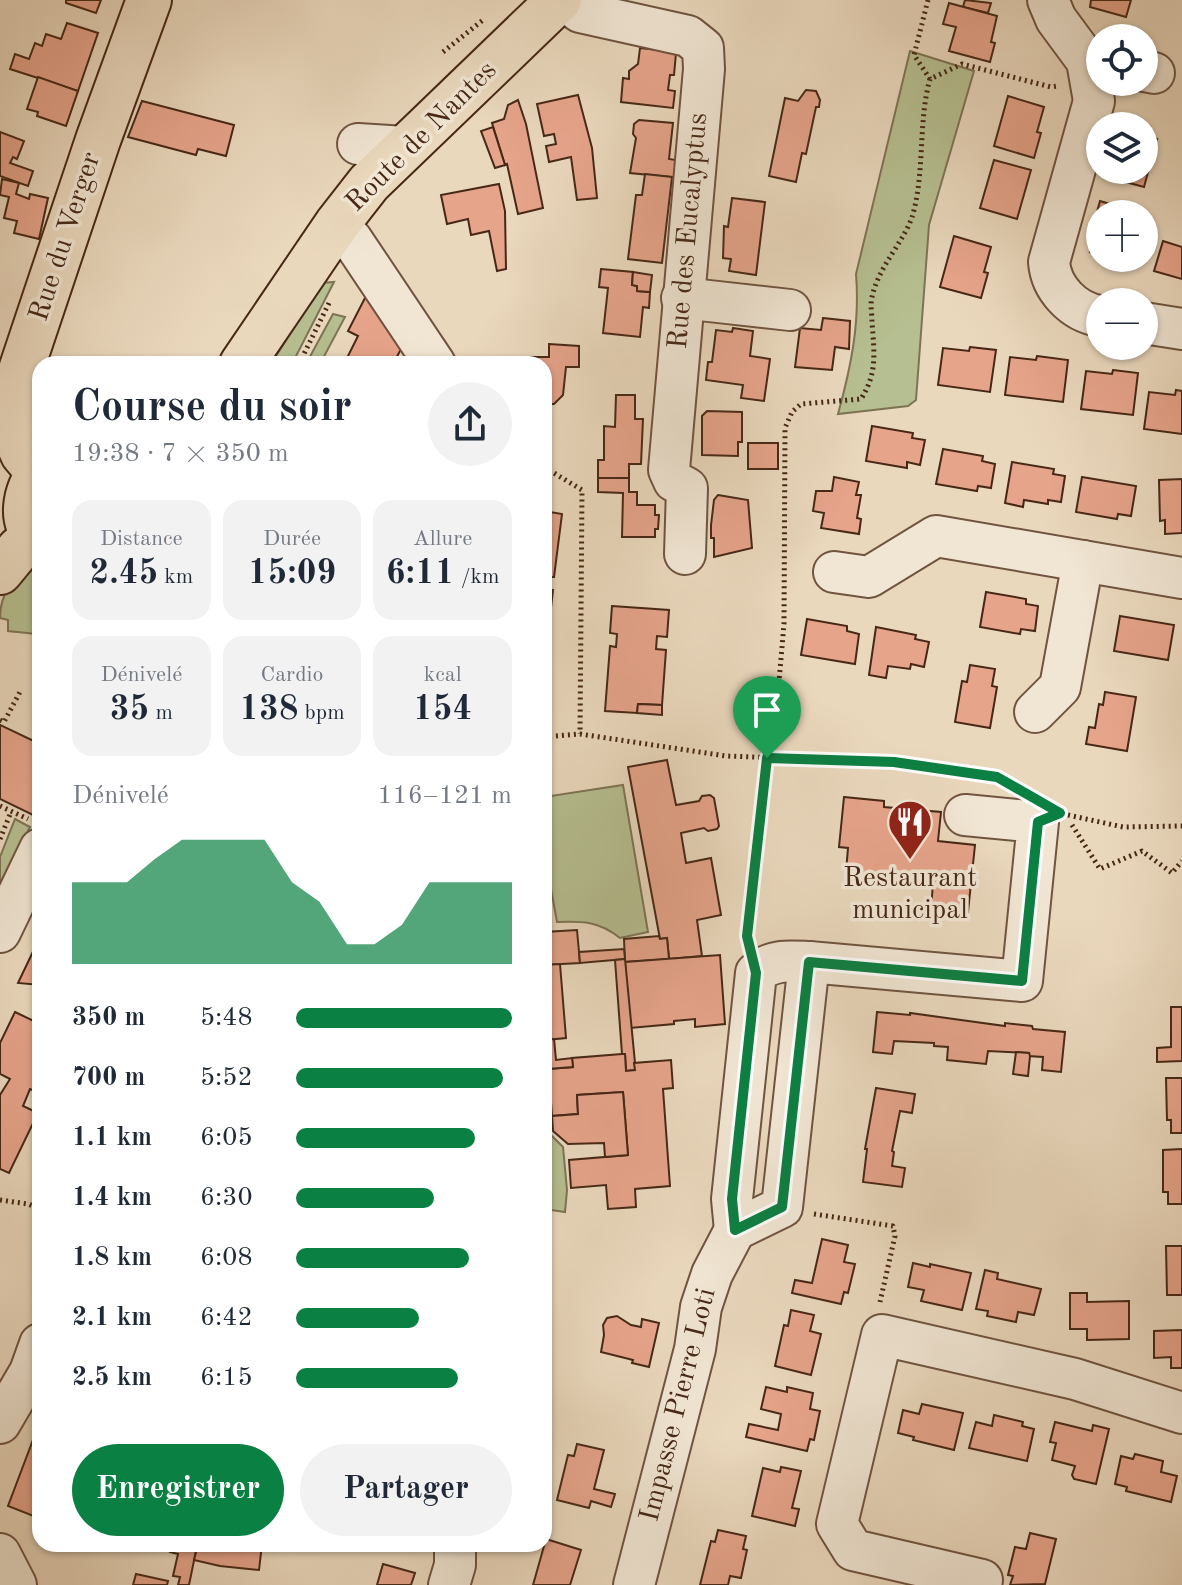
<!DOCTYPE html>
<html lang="fr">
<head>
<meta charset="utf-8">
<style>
  body { margin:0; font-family:"Old Standard TT",serif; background:#f2f2f3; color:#1f2937; height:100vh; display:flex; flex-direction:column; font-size:30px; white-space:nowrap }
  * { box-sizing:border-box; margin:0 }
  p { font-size:26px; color:#747a83 }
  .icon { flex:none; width:44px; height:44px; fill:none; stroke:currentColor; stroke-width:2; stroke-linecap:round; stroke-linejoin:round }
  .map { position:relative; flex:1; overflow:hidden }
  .panel { position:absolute; left:32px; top:356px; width:520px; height:1196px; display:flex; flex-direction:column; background:#fff; border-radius:24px; box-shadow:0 2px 6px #0004 }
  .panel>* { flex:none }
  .tools { position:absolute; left:1086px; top:24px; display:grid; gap:16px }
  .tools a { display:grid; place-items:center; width:72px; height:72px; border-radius:50%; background:#fff; box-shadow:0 2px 6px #0004; font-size:40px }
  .pin { position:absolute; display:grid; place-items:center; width:68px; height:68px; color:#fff; margin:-82px -34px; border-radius:50% 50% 50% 0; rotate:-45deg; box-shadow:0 0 8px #0007 }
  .pin .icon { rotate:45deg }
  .round { display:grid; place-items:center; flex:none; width:84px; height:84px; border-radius:42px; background:#f2f2f3 }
  .head { display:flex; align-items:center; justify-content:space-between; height:136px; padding:0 40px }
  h1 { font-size:44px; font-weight:700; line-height:60px }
  .stats { display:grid; grid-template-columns:repeat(3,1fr); gap:12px; height:136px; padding:8px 40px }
  .stats div { display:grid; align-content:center; border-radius:20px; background:#f2f2f3; text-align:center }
  .stats b { font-size:34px; font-weight:700 }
  .stats small { font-size:22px; font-weight:400 }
  .stats p { font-size:22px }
  .chart { height:224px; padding:16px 40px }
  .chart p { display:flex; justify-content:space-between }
  .chart svg { width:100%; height:144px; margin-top:8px; fill:#0b8043; opacity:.7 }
  .primary-button { display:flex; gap:16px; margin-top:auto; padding:16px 40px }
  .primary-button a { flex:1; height:92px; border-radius:48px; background:#0b8043; color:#fff; font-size:32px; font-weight:700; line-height:92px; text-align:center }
  .primary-button a+a { background:#f2f2f3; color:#1f2937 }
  ul { padding:0 40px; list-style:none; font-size:26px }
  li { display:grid; grid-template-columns:128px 96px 1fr; align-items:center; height:60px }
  li i { height:20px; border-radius:10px; background:#0b8043 }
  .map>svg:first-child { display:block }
</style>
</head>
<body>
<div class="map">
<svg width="1182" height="1585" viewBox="0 0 1182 1585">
  <rect width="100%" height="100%" fill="#ead8bd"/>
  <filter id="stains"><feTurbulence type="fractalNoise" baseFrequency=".0025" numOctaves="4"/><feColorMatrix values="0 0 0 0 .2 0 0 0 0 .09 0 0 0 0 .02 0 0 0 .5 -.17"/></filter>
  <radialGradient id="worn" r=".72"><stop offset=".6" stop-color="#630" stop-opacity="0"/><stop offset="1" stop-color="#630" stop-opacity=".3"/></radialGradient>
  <g fill="#b6bf91" stroke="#7e7454" stroke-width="2">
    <path d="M910 51 974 71 929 225 916 400 908 406 838 414C851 367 860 323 856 274Z"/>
    <polygon points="334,282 292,364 271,364 322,283"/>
    <polygon points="333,314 345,317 320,364 306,364"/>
    <path d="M40 569V628H36V634L8 631V620L0 618C0 594 14 572 40 569Z"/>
    <path d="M623 785 648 932 620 938C599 921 582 921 557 922L544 851V797Z"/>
    <polygon points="15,819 30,827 2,884 0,885 0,857"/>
    <polygon points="544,1094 547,1131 563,1147 567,1190 565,1212 544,1209"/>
  </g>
  <g fill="#e6a48b" stroke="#472816" stroke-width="2">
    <polygon points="66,0 101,0 96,13 66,3"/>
    <polygon points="965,0 991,3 988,13 963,7"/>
    <polygon points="1091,0 1131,0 1126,17 1090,7"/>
    <polygon points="949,3 997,16 991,42 995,43 990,62 949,51 956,27 943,24"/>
    <polygon points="67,23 98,33 78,91 10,69 15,54 29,59 35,43 42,46 46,34 61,39"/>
    <polygon points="659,38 677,42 674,75 670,75 668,90 675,91 673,108 621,102 623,78 629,79 629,71 638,64 640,48 658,50"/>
    <polygon points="38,77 78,91 66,126 37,116 38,112 27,109"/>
    <polygon points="806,90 816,91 820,100 819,107 816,107 806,154 802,153 796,182 769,176 785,98 798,101"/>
    <polygon points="578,95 592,148 597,198 577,200 571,157 549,162 546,146 556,144 554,134 544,136 537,104"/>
    <polygon points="1008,96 1044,107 1037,132 1041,133 1034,158 994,146"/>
    <polygon points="518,100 526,124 543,208 518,214 507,164 505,165 492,123 504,119 508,105"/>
    <polygon points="142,101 234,125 226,156 198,149 196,155 128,137"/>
    <polygon points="639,120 673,123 669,159 682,161 680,178 630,173 636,138 633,134 634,124"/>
    <polygon points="493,127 505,165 495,168 481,131"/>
    <polygon points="0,132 24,141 17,159 13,157 10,163 33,171 28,186 0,176"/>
    <polygon points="1144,135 1157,139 1144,187 1107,177 1109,170 1144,170"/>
    <polygon points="994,160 1031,170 1017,219 980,208"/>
    <polygon points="645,174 672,177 662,263 628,259 636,195 642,195"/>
    <polygon points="2,179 19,183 16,194 29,199 30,194 48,198 39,239 14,233 17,221 4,218 9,197 0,195"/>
    <polygon points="499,184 505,211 506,269 497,271 489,231 471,235 468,219 447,224 441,195"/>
    <polygon points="732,198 765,202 756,275 729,271 731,259 723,258 724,226 728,227"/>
    <polygon points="1100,201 1140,213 1100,214 1100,255 1090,252 1097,227 1093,226"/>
    <polygon points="954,236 991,247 984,272 988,273 981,298 940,287"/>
    <polygon points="1163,241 1182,247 1182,279 1154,271"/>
    <polygon points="601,269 633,272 632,285 637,286 637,291 650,292 649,308 643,307 640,337 603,333 608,288 599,287"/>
    <polygon points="633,272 652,275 650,292 637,291 637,286 632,285"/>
    <polygon points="366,296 401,349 393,364 344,364 358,336 348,331"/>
    <polygon points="823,318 850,321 849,349 835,347 832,370 795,367 800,328 821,330"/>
    <polygon points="733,328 753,331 750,356 770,359 764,401 741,398 743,385 706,380 708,362 712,362 716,330 732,332"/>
    <polygon points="549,344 579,346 579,367 566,367 563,395 554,404 550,404 550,420 544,420 544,364 531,364 531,357 549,357"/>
    <polygon points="970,347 996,350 990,392 938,385 943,348 969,351"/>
    <polygon points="1037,356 1068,360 1063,402 1005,395 1010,357 1036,360"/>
    <polygon points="1113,370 1138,373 1133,415 1081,409 1086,371 1112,374"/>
    <polygon points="1176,390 1182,391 1182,434 1144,429 1149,392 1175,395"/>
    <polygon points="616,395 635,395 635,419 643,419 641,464 629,464 629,478 598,478 598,460 604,460 604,426 615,427"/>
    <polygon points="707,411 742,412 742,442 738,442 738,456 702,455 702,416"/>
    <polygon points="872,426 913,433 912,438 925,440 920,465 907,462 907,468 866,461"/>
    <rect x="748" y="443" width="30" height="26"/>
    <polygon points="943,449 983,456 982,461 995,464 991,488 978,486 977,491 936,484"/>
    <polygon points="1012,462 1054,469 1053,474 1065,476 1061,502 1048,500 1048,504 1024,500 1023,507 1005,503"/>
    <polygon points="834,477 859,482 856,495 861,495 857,518 861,519 859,534 821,528 824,513 813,511 816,491 832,491"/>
    <polygon points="1082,477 1136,486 1131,516 1118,514 1117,519 1076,512"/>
    <polygon points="598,478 629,478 629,492 637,492 637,505 655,505 655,515 659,515 658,529 655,529 655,537 622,537 623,493 598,492"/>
    <polygon points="1182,479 1182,533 1165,534 1165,520 1160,521 1159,480"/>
    <polygon points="718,495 748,500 752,548 714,557 714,538 711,538 711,525 714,500"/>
    <polygon points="544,511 562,514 554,577 548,577 547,589 553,590 550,616 544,616"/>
    <polygon points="986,592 1026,599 1026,604 1038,606 1035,631 1021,629 1020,634 980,627"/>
    <polygon points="612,606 669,610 667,637 657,636 656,649 666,650 662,705 638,704 637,713 605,711 610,646 616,647 617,634 610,633"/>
    <polygon points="1120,616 1174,625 1168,660 1114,651"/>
    <polygon points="807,619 847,626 847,631 859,634 855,664 801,655"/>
    <polygon points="876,627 916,635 915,639 929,642 924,667 911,664 910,669 888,666 886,678 869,675"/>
    <polygon points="970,665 995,669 992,686 997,687 990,728 955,722 962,681 967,682"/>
    <polygon points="1105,692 1136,697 1127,751 1086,744 1089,727 1095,728 1099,704 1103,705"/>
    <polygon points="638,704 662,705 662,715 637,713"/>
    <polygon points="0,725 40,744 40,806 35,816 0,799"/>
    <polygon points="667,760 676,805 699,801 702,796 710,795 714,798 719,826 717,829 708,831 704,828 681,833 686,863 711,858 721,915 697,920 702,956 669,959 667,938 660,939 628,767"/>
    <polygon points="844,797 884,801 884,807 941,812 938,841 975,845 968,912 931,908 933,884 929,884 929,880 921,879 920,883 889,880 890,874 882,873 881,879 877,879 876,886 845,883 848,848 839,847"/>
    <polygon points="577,930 580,963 544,965 544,932"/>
    <polygon points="659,936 660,939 667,938 669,959 625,962 624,939"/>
    <polygon points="40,937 40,985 18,983"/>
    <polygon points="624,949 625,959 580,963 579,952"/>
    <polygon points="720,955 725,1024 695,1027 695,1019 674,1021 674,1024 630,1028 625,962"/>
    <polygon points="625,959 635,1063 635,1070 626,1071 625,1054 622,1054 615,960"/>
    <polygon points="560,964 566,1038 546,1040 548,1069 573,1067 572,1058 622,1054 625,1054 626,1071 635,1070 634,1063 671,1060 673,1088 663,1089 670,1186 635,1189 636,1207 608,1209 606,1185 571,1188 569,1160 628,1155 623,1092 577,1095 578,1114 552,1116 550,1088 544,1088 544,965"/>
    <polygon points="1171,1007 1182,1007 1182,1061 1157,1062 1157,1048 1171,1047"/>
    <polygon points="15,1012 40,1024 40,1093 30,1089 23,1106 38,1113 9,1173 0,1169 0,1095 10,1079 0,1074 0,1043"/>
    <polygon points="877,1012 910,1015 910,1013 1005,1026 1005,1023 1032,1026 1033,1029 1065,1032 1061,1072 1042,1070 1043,1057 1028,1056 1029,1053 988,1051 986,1064 947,1060 948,1047 934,1046 934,1043 894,1041 892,1054 873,1052"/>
    <polygon points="554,1039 556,1060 572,1058 573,1067 548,1069 546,1040"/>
    <polygon points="1016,1052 1029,1053 1030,1056 1028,1076 1013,1074"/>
    <polygon points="1166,1078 1182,1078 1182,1133 1171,1133 1171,1120 1167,1120"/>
    <polygon points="876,1088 915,1094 912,1113 900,1111 892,1151 894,1152 892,1166 905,1168 902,1187 863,1182 867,1149 865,1149"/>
    <polygon points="623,1092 628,1155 605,1157 604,1143 568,1144 553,1131 552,1116 578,1114 577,1095"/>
    <polygon points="1182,1149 1182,1204 1168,1204 1168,1192 1163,1192 1163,1150"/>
    <polygon points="822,1239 848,1245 844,1262 855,1264 848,1293 844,1292 841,1304 792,1293 795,1280 812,1283"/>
    <polygon points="1166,1246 1182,1246 1182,1295 1167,1295"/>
    <polygon points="913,1263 930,1267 930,1264 971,1273 962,1310 921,1301 924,1290 908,1287"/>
    <polygon points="985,1270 998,1273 997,1279 1041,1289 1034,1315 1018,1312 1016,1322 987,1316 988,1311 976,1309"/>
    <polygon points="1070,1293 1087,1293 1087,1302 1129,1301 1129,1339 1087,1340 1087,1329 1070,1329"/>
    <polygon points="791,1310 814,1315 810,1331 821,1334 811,1375 775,1366 784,1325 788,1326"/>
    <polygon points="617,1316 631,1325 641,1327 642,1319 659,1323 649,1367 632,1363 633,1360 601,1352 604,1335 603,1325 607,1318"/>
    <polygon points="1182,1330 1182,1368 1171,1368 1171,1357 1154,1358 1154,1331"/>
    <polygon points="766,1387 787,1392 787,1387 813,1393 810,1409 820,1411 814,1440 810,1439 807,1451 746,1437 749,1424 778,1430 781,1414 761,1409"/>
    <polygon points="922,1404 963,1413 954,1450 913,1440 914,1437 898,1433 903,1410 919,1414"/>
    <polygon points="994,1415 1023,1422 1022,1426 1034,1429 1027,1461 969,1448 976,1422 992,1426"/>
    <polygon points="1055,1422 1092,1431 1093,1425 1109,1429 1096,1484 1074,1479 1072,1475 1075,1466 1052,1460 1056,1443 1050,1442"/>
    <polygon points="36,1432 40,1433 40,1516 36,1517 8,1506"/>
    <polygon points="577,1444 604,1450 594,1489 615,1494 611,1507 591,1501 589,1508 557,1500 568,1455 574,1456"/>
    <polygon points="1135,1454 1163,1461 1161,1472 1177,1476 1171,1502 1126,1491 1127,1487 1115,1484 1121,1456 1133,1459"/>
    <polygon points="781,1467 801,1471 792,1508 799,1509 795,1526 752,1516 763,1468 780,1472"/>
    <polygon points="718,1530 746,1536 743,1549 747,1550 741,1578 730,1576 728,1585 700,1585 711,1541 715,1542"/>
    <polygon points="1030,1533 1056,1539 1045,1584 1010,1585 1013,1576 1008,1575 1015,1547 1026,1549"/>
    <polygon points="546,1539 581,1550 570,1585 533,1585"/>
    <polygon points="172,1544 197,1546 189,1585 178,1585 180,1577 173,1576 178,1554 170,1552"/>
    <polygon points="198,1544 262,1544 259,1570 220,1566 194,1560"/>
    <polygon points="383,1564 415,1573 411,1585 377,1585"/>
    <polygon points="136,1574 168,1581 167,1585 133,1585"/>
  </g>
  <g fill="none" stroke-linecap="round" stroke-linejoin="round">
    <g stroke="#705440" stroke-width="44">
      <g id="minor">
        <polyline points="565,0 580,12 688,36 703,48 704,69 669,470 674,481 687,488 685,554"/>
        <path d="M1048 0 1056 19 1087 61 1094 101 1049 262C1051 288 1073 312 1100 316"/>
        <polyline points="1144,71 1154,73"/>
        <polyline points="358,144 405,147"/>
        <polyline points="337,224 352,240 435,364"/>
        <polyline points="682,298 790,310"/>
        <polyline points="1144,323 1182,329"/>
        <polyline points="834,572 869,577 936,536 1182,578"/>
        <polyline points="1035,712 1060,687 1083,561"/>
        <polyline points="0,932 40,849"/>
        <path d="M735 1230 732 1199 756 973C773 959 789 961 809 962"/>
        <polyline points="0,1423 30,1372 40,1344"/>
        <polyline points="0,1554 16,1585"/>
        <polyline points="982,1580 853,1550 837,1524 882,1335 1075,1379 1182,1413"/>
        <polyline points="449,1585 455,1565 455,1544"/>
        <polyline points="634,1585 695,1349 701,1307 712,1274 735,1230 782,1207 809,962 1022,981 1038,822 965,815"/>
      </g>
    </g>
    <g stroke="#472816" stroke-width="48">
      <g id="major">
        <polyline points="242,364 337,224 369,183 559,0"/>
        <polyline points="38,472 23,454 11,427 18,379 98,140 149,0"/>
        <path d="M40 472C26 490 17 523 40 540"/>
        <polyline points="0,572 19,549 35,536"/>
      </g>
    </g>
    <g stroke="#472816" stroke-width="5" stroke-dasharray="2 4" stroke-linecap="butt">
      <polyline points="928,0 914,55 930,79"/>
      <polyline points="443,52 483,20"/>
      <polyline points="299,364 329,303"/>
      <polyline points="544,467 582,490 580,734"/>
      <polyline points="0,720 4,722 21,690"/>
      <polyline points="544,737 580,734 726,756 894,762 997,777 1011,784"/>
      <polyline points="0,806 28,819"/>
      <polyline points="1068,815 1123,827 1182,826"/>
      <polyline points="1072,825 1100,869 1142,851 1172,873 1182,861"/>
      <polyline points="0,839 11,812"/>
      <path d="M748 940 765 772 778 693 784 624 785 428 792 412 801 404 861 399C878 372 874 352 872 322 872 314 870 304 872 297 879 265 905 241 913 214 925 170 918 122 930 79L962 64 1051 87 1058 86"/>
      <polyline points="0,1200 28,1204 40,1209"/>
      <polyline points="814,1214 893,1226 895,1236 880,1302"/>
    </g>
    <use href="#minor" stroke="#f1e6d4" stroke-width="40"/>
    <use href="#major" stroke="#ead8bd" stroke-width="44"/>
  </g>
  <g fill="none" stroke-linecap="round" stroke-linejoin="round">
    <g stroke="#fff" stroke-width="16">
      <polygon id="route" points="767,758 894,762 997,777 1060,813 1038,822 1022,981 809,962 782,1207 735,1230 732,1199 756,973 747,936"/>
    </g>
    <use href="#route" stroke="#0b8043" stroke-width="10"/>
  </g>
  <defs>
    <g id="restaurant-pin" transform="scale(2.3)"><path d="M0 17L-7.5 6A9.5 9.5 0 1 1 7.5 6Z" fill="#8f2418" stroke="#f1e6d4"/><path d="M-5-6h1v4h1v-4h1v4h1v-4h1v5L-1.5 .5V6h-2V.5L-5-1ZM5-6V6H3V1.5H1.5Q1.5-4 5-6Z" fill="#fff"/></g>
  </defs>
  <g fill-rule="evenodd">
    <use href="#restaurant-pin" x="910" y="822"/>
  </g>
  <g text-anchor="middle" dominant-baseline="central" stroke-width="7" stroke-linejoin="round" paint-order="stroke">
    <g font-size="28" fill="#472816" stroke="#f1e6d4">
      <text transform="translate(422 137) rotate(-45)">Route de Nantes</text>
      <text transform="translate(689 231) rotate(-85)">Rue des Eucalyptus</text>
      <text transform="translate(66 237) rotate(-72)">Rue du Verger</text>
      <text transform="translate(679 1405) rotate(-76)">Impasse Pierre Loti</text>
    </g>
    <g font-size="28" fill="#472816" stroke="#f1e6d4">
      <text x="910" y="879">Restaurant<tspan x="910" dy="32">municipal</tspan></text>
    </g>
  </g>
  <rect width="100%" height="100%" filter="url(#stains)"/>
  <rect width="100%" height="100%" fill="url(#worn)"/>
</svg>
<div class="tools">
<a><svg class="icon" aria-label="locate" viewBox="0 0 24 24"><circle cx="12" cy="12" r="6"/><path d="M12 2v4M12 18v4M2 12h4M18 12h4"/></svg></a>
<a><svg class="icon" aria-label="layers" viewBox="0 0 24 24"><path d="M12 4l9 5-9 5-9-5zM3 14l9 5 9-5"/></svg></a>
<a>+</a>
<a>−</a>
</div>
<div class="pin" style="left:767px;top:758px;background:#1e9e55"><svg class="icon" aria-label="arrive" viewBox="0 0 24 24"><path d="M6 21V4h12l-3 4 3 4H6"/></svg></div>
<section class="panel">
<div class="head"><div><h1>Course du soir</h1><p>19:38 · 7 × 350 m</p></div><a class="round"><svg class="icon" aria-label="share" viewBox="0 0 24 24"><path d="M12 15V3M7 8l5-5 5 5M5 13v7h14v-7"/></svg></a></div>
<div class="stats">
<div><p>Distance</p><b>2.45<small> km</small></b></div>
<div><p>Durée</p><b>15:09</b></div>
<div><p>Allure</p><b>6:11<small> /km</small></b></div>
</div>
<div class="stats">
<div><p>Dénivelé</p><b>35<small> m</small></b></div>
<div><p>Cardio</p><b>138<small> bpm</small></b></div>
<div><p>kcal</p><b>154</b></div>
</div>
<div class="chart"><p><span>Dénivelé</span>116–121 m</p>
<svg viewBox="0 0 160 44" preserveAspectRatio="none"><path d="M0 44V19L10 19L20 19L30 12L40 6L50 6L60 6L70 6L80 19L90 25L100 38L110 38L120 32L130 19L140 19L150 19L160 19V44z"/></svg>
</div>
<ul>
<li><b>350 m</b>5:48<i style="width:100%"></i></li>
<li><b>700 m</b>5:52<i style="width:96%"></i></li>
<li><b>1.1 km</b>6:05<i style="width:83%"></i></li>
<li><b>1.4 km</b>6:30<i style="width:64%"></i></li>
<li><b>1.8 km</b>6:08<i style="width:80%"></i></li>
<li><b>2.1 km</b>6:42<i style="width:57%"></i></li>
<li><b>2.5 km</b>6:15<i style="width:75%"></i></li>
</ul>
<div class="primary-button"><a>Enregistrer</a><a>Partager</a></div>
</section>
</div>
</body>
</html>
